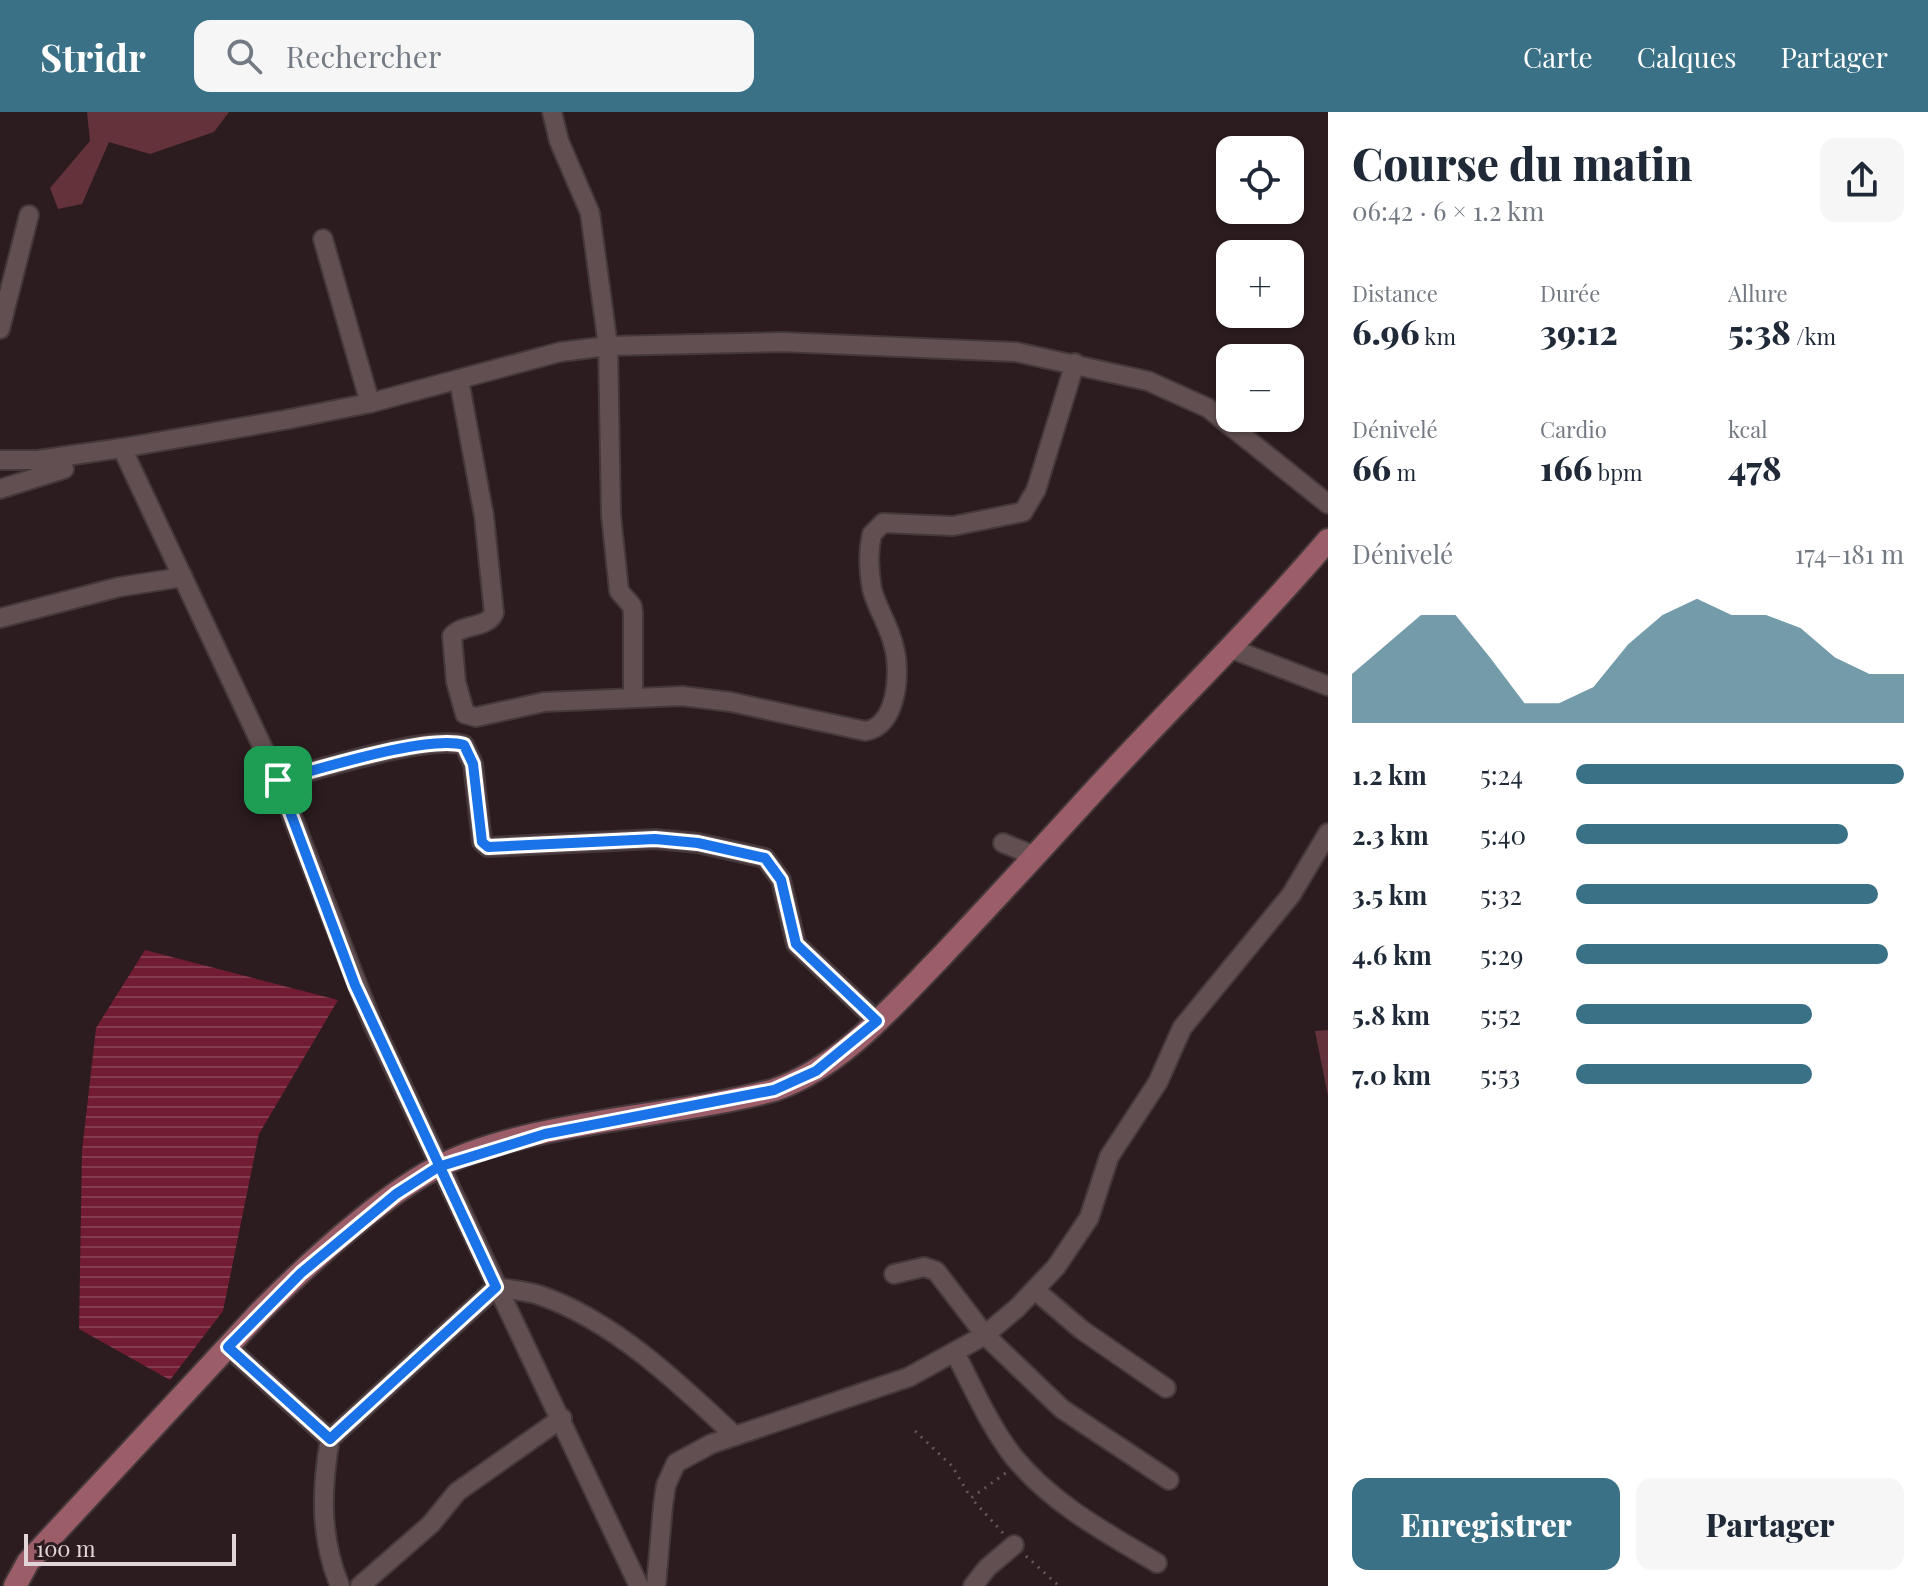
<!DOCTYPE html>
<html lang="fr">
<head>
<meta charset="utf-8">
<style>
  body { margin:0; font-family:"Playfair Display",serif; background:#f6f6f7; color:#1f2937; height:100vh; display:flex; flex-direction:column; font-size:30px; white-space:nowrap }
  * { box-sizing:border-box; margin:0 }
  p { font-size:26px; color:#747a83 }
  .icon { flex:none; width:44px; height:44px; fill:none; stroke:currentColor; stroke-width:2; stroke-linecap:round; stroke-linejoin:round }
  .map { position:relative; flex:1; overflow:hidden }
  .panel { display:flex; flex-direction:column; background:#fff; width:600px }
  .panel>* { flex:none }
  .fabs { position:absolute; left:1216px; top:24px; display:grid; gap:16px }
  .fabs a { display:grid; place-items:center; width:88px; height:88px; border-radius:16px; background:#fff; box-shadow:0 2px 6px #0004; font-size:40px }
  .scale { position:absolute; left:24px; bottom:20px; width:212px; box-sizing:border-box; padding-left:8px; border:4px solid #e1d5d7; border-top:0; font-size:22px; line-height:28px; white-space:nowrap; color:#e1d5d7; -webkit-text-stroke:6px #2c1c1f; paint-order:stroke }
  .pin { position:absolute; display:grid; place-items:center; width:68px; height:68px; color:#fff; margin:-34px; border-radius:16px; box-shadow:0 4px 12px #0006 }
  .round { display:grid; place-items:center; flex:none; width:84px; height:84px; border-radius:16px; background:#f6f6f7 }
  .head { display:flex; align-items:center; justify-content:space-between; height:136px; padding:0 24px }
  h1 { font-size:44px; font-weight:800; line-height:60px }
  .metrics { display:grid; grid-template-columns:repeat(3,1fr); gap:12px; height:136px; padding:8px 24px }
  .metrics div { display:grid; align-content:center }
  .metrics b { font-size:34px; font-weight:800 }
  .metrics small { font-size:22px; font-weight:400 }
  .metrics p { font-size:22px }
  .chart { height:224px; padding:16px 24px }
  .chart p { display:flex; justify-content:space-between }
  .chart svg { width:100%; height:144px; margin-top:8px; fill:#3a7186; opacity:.7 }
  .action { display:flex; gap:16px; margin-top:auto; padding:16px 24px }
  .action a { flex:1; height:92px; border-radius:16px; background:#3a7186; color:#fff; font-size:32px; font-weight:800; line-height:92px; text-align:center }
  .action a+a { background:#f6f6f7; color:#1f2937 }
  ul { padding:0 24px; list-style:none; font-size:26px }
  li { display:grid; grid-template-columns:128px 96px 1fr; align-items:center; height:60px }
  li i { height:20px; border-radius:10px; background:#3a7186 }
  header { display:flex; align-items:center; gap:48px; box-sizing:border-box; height:112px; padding:0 40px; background:#3a7186; color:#fff }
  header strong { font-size:38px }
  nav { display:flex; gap:44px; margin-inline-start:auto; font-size:28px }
  .search { width:560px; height:72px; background:#f6f6f7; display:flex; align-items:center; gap:20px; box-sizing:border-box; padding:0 28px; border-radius:16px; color:#747a83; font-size:30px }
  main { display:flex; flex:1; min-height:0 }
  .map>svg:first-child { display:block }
</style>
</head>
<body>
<header>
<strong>Stridr</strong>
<div class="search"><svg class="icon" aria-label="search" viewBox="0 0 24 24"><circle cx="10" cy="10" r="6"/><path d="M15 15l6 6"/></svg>Rechercher</div>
<nav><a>Carte</a><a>Calques</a><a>Partager</a></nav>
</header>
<main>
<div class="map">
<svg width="1328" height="1474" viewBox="0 0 1328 1474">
  <defs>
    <pattern id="water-rules" width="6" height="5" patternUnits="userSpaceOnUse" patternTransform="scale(2)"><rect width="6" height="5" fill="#711c33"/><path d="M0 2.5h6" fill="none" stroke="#853c50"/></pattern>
  </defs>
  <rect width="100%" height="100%" fill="#2c1c1f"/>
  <g fill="#63323b">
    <polygon points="87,0 229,0 214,20 150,42 109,30 82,92 58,97 50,76 90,29"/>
    <polygon points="1328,918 1328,984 1315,919"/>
  </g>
  <polygon fill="url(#water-rules)" points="145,838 338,888 259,1022 223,1199 170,1268 79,1217 82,1039 96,916"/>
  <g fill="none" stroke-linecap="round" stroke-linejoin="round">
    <g stroke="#45383a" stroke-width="22">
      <g id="minor">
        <polyline points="552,0 559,29 590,101 608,234 611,403 619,479 632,494 633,501 633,586"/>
        <polyline points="323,127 370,291"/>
        <polyline points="0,217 29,103"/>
        <path d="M459 268 484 404 494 501C487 517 463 511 452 524L456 570 465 602 476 605 544 590 682 584 731 590 865 619C897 615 901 561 894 535 890 515 877 497 872 477 869 460 868 439 872 422L883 411 953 414 1023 400 1036 378 1075 251"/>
        <polyline points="122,336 278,668 372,910 639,1474"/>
        <polyline points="0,348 38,348 122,336 284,308 370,291 560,240 608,234 782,230 1016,240 1148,269 1208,296 1328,392"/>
        <polyline points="0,377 64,357"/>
        <polyline points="0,506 119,475 183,465"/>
        <polyline points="1232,537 1328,574"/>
        <path d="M278 668C318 658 429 622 464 633L473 652 482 730 488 735 655 727 698 731 765 746 781 768 796 832 877 909"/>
        <polyline points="1003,731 1035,744"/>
        <polyline points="894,1162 924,1155 936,1159 985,1223 1062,1297 1169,1368"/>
        <polyline points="1035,1178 1082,1218 1166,1276"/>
        <polyline points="228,1235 330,1327"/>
        <path d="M955 1241C973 1275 989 1313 1013 1344 1052 1392 1105 1420 1157 1451"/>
        <path d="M340 1474C320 1427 321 1378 330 1327L496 1175C510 1178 526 1179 539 1183 613 1208 679 1271 735 1324"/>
        <polyline points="360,1474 431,1412 457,1380 562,1306"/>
        <polyline points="656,1474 663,1394 666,1373 676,1351 711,1332 909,1265 985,1223 1017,1196 1056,1155 1089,1106 1109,1045 1158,970 1182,916 1291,783 1328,721"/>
        <polyline points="973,1474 987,1456 1014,1433"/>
      </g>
    </g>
    <g stroke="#45383a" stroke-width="26">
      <path id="major" d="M15 1474 28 1450 261 1199C306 1154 380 1085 436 1056 528 1008 672 1006 774 978 841 955 891 896 939 847 992 791 1044 734 1096 677 1173 593 1254 515 1328 428"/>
    </g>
    <g stroke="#655759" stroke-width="3" stroke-dasharray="2 6" stroke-linecap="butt">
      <polyline points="915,1319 952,1354 971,1386"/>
      <polyline points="1003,1421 971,1386 1007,1360"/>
      <polyline points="1026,1444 1059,1474"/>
    </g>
    <use href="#minor" stroke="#624f51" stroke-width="18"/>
    <use href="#major" stroke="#9b5d68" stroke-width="22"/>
  </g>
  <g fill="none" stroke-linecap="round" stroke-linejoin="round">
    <g stroke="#fff" stroke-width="16">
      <path id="route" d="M278 668 355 873 496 1175 330 1327 228 1235 301 1161 396 1082 438 1055 545 1022 774 978 816 959 877 909 796 832 781 768 765 746 698 731 655 727 488 735 482 730 473 652 464 633C429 622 317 658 278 668"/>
    </g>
    <use href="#route" stroke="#1a73e8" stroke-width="10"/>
  </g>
</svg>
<div class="fabs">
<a><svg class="icon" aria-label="locate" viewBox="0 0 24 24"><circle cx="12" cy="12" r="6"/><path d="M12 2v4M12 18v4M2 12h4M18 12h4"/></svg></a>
<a>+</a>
<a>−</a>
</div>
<div class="scale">100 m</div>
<div class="pin" style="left:278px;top:668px;background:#1e9e55"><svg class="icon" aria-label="arrive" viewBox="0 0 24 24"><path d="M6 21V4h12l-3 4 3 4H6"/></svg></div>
</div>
<section class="panel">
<div class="head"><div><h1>Course du matin</h1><p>06:42 · 6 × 1.2 km</p></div><a class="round"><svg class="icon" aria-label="share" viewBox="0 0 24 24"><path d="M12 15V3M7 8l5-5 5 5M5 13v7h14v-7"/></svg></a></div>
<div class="metrics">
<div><p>Distance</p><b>6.96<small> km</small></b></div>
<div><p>Durée</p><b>39:12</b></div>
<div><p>Allure</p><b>5:38<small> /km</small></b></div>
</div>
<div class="metrics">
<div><p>Dénivelé</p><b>66<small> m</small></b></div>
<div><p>Cardio</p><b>166<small> bpm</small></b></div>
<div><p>kcal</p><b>478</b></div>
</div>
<div class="chart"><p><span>Dénivelé</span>174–181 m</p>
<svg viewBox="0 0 160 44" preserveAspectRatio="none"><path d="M0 44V29L10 20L20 11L30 11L40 24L50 38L60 38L70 33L80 20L90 11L100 6L110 11L120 11L130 15L140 24L150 29L160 29V44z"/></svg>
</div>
<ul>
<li><b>1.2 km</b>5:24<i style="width:100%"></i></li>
<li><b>2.3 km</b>5:40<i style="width:83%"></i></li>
<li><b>3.5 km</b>5:32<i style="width:92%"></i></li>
<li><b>4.6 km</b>5:29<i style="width:95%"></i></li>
<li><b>5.8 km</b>5:52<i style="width:72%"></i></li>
<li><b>7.0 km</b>5:53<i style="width:72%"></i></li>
</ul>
<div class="action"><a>Enregistrer</a><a>Partager</a></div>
</section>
</main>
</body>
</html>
